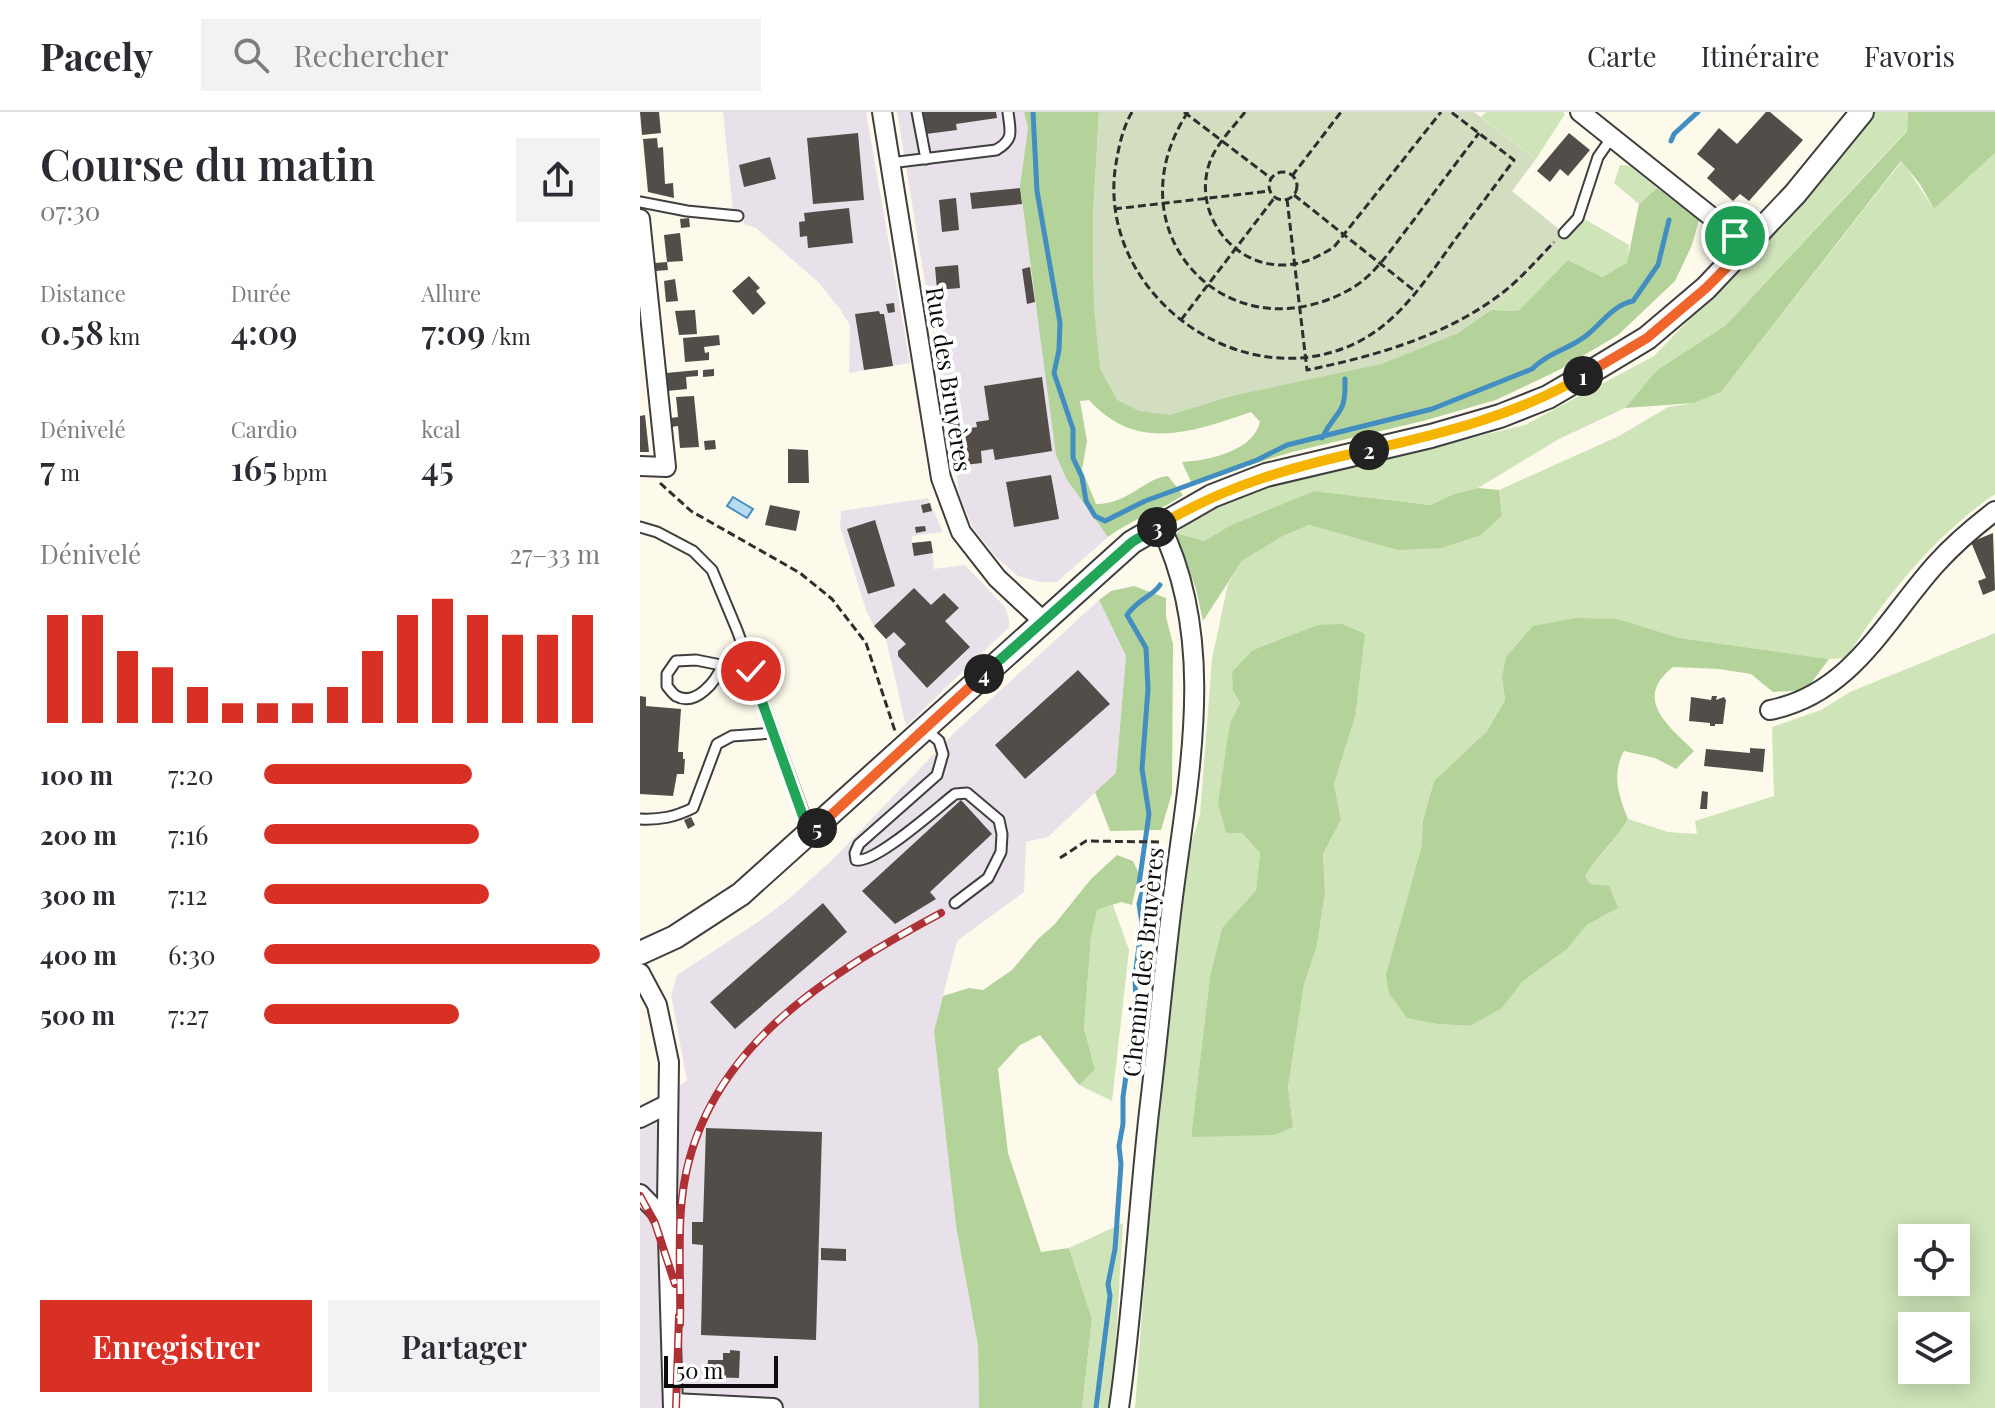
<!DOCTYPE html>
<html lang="fr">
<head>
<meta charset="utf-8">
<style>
  body { margin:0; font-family:"Playfair Display",serif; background:#f2f2f3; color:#2b2b33; height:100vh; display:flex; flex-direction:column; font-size:30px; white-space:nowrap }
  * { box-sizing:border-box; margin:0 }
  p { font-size:26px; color:#7c7c81 }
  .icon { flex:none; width:44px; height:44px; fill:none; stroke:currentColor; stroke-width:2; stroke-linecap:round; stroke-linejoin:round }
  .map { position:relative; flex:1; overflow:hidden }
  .side { display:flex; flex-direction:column; background:#fff; width:640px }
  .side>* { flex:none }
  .buttons { position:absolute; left:1258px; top:1112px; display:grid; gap:16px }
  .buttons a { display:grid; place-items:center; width:72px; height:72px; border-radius:0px; background:#fff; box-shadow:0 4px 20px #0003; font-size:40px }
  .scale { position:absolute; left:24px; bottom:20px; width:114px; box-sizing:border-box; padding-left:8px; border:4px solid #0c0c0c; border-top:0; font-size:22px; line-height:28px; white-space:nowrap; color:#0c0c0c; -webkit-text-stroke:6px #fff; paint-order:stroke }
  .pin { position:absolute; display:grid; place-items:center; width:68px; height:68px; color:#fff; margin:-34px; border:4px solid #fff; border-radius:50%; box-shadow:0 2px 8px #0007 }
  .km { position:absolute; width:40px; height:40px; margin:-20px; border-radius:50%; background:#222; color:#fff; font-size:22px; line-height:40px; text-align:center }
  .round { display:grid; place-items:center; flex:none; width:84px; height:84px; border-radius:0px; background:#f2f2f3 }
  .headline { display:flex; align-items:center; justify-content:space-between; height:136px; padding:0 40px }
  h1 { font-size:44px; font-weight:600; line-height:60px }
  .metrics { display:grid; grid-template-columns:repeat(3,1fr); gap:12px; height:136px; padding:8px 40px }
  .metrics div { display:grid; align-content:center }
  .metrics b { font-size:34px; font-weight:600 }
  .metrics small { font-size:22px; font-weight:400 }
  .metrics p { font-size:22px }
  .chart { height:224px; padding:16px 40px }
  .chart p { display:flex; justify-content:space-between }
  .chart svg { width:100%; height:144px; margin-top:8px; stroke:#d93025; stroke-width:6 }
  .action { display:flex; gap:16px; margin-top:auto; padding:16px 40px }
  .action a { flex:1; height:92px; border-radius:0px; background:#d93025; color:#fff; font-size:32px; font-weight:600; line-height:92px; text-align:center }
  .action a+a { background:#f2f2f3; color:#2b2b33 }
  ul { padding:0 40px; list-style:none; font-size:26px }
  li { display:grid; grid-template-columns:128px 96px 1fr; align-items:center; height:60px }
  li i { height:20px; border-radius:10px; background:#d93025 }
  header { display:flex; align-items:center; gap:48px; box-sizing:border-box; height:112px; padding:0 40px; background:#fff; border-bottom:2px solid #e1e1e2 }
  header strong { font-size:38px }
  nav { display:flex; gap:44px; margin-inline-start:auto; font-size:28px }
  .search { width:560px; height:72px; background:#f2f2f3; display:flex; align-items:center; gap:20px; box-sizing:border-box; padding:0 28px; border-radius:0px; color:#7c7c81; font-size:30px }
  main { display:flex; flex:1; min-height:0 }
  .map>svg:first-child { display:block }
</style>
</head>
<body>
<header>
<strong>Pacely</strong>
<div class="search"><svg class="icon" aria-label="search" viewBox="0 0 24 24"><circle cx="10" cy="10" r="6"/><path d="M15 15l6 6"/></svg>Rechercher</div>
<nav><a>Carte</a><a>Itinéraire</a><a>Favoris</a></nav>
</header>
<main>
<section class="side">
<div class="headline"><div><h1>Course du matin</h1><p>07:30</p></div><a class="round"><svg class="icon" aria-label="share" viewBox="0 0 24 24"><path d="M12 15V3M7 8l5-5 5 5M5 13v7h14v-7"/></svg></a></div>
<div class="metrics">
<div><p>Distance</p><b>0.58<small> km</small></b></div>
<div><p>Durée</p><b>4:09</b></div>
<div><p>Allure</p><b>7:09<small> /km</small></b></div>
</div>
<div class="metrics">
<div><p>Dénivelé</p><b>7<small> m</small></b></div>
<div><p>Cardio</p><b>165<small> bpm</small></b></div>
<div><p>kcal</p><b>45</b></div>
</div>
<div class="chart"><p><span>Dénivelé</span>27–33 m</p>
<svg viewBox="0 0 160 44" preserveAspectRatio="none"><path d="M5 44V11M15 44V11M25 44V22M35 44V27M45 44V33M55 44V38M65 44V38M75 44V38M85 44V33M95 44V22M105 44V11M115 44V6M125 44V11M135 44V17M145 44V17M155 44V11"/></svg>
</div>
<ul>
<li><b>100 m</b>7:20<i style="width:62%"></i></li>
<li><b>200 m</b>7:16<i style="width:64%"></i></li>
<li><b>300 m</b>7:12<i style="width:67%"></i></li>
<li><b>400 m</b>6:30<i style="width:100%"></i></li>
<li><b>500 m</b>7:27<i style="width:58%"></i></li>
</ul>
<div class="action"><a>Enregistrer</a><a>Partager</a></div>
</section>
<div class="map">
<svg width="1355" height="1296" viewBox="0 0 1355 1296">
  <rect width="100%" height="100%" fill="#fdfaec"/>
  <g fill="#e9e1ea">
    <polygon points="83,0 226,0 270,251 209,261 210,213 200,197 178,170 116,116 104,112 103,98 93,98"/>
    <polygon points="257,0 384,0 388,16 380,74 395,190 427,368 468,425 417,470 400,470 378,464 356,445 333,416 320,385"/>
    <polygon points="288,386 303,420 272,424 272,431 291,429 294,457 325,453 365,495 369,507 369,515 266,614 246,527 234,514 226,498 200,414 201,399"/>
    <polygon points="459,488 486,544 476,661 408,725 386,730 384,780 317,829 294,919 316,1114 338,1234 339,1296 0,1296 0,995 47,969 31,883 37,863 118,810 151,785 192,748 317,618"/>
  </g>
  <g fill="#cfe4b9" fill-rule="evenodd">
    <polygon points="846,0 923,0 925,2 896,47 841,5"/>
    <polygon points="1234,0 1268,0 1267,18 1086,213 1016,259 985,296 919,327 838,376 814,382 792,393 674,379 591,413 564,429 536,421 571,396 620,377 885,313 1014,244 1107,147 1228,10"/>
    <path d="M1355 41V382C1294 424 1246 484 1206 546L1189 547 1040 526 978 507 862 566 865 588 847 619 794 669 783 708 768 906 797 912 830 914 861 896 882 870 927 837 947 813 978 796 949 772 945 764C958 744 976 728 988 707L1028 720 1057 722 1055 709 1134 684 1132 615 1181 598 1210 580 1355 521V1296H495L512 1067 547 745 560 703 572 547 588 472 602 449 643 424 669 413 757 438 862 403 859 378 979 324 1028 295 1054 291 1081 280 1262 49 1294 97ZM677 513 715 605 694 672 701 708 683 742 685 781 677 833 664 873 648 975 653 1015 551 1025 570 866 582 816 616 778 620 741 602 721 590 611 600 591 593 579 613 538ZM1272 1126H1316V1170H1272ZM1272 1214H1316V1258H1272Z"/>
    <polygon points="980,53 990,54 1017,76 999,92 974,71"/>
    <polygon points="943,106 989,133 988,151 962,165 928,148 878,199 851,198"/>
    <polygon points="473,793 489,838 472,989 439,973 455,958 444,916 451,825 457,798"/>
    <polygon points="483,1111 472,1296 442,1296 452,1207 429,1136"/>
  </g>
  <g fill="#b4d39a">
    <path d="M384 0H459L453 105 454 196 529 303 587 285 816 222 851 198 878 199 928 148 962 165 987 151 999 92 1017 76 1059 108 1052 133 1035 169 978 223 919 258 856 288 783 309 652 340 591 359 553 374 542 350C569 348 612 340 620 310L611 300C552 320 497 341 449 288L440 289 447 329 442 358 456 392C487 393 506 365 528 364L543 383C519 400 491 407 468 425L427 368 416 343 380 74 388 16Z"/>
    <polygon points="1268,0 1355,0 1355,41 1294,97 1280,72 1261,49 1081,280 1054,291 985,296 1016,259 1086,213 1267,19"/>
    <polygon points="838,376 859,378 862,403 841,423 801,436 757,438 669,413 643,424 602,449 563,509 556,477 536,421 564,429 591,413 674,379 791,393 814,382"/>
    <polygon points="494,474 526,486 526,505 533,532 532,681 521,718 470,719 455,680 476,661 486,544 459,488 471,479"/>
    <path d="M936 506 978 507 1040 526 1189 547 1166 578 1133 580 1111 562 1079 557 1033 555C992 587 1029 614 1054 639L1036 657 1015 646 984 639C971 663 979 684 988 707 976 728 958 743 945 764L950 772 969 774 978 796 947 813 927 837 882 870 862 896 830 914 797 912 767 906 749 881 746 863 781 737 783 708 794 669 847 619 865 588 862 566 866 545 893 514Z"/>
    <polygon points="702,512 725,522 715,605 694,672 701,708 683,742 685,781 677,833 664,873 648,975 653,1015 635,1023 551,1025 570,865 582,816 616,778 620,741 602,721 586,721 578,691 590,611 600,591 593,579 592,560 613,538 677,513"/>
    <polygon points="477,743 493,749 499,762 492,793 481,790 457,798 451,825 444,916 455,958 439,973 400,923 380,933 358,957 368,1041 401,1140 429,1136 452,1207 442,1296 339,1296 338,1234 316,1114 294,919 303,884 329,876 343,878 372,858 398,827 414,813 451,767"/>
  </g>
  <polygon fill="#d3ddc0" points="459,0 834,0 896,47 872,79 926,123 851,198 816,222 742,252 587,285 530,303 499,299 477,288 460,257 454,196 453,105"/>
  <polygon fill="#b6daf0" stroke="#438ec0" stroke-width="2" points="93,385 113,397 107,406 87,394"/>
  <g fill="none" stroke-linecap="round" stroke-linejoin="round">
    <g stroke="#438ec0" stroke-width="5">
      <path d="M393 0 397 79 420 211 419 238 414 261 433 317V346L442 365 446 389 455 404 465 409 505 389 617 348 647 333 792 297 892 257C907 241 930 237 947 223 962 211 973 193 993 189L1018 153 1029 108"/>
      <polyline points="1031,29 1034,22 1058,0"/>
      <path d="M682 326C697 296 706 305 705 267"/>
      <path d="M456 1296 470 1184 468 1172 475 1137 481 1052 479 1034 483 1012V985L496 894 495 864 502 812 499 792 503 777 499 772 509 702 502 657 508 577 506 536 487 503C498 487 513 484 520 473"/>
    </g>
  </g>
  <g fill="#534d49">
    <polygon points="0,0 19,0 21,21 2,23"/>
    <polygon points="283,0 356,0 357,6 316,12 317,18 286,22"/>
    <polygon points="1126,0 1130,0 1163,28 1109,89 1100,82 1093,89 1067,66 1075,57 1057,42 1079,16 1097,32"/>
    <polygon points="218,21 224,88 173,92 167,26"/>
    <polygon points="929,21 950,38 928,64 920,57 910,70 897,59"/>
    <polygon points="17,26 18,36 23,35 25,72 33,71 34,86 8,80 3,27"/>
    <polygon points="130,45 136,67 104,75 99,53"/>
    <polygon points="380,76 382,92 332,97 330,81"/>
    <polygon points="316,86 319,118 302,120 299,88"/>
    <polygon points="209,96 213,131 168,136 167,124 160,125 159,110 165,109 164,101"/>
    <polygon points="49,106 50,115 41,116 40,107"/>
    <polygon points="40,121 43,149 27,150 24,123"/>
    <polygon points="27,150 28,158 16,159 15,151"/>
    <polygon points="318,153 320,176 297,178 295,155"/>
    <polygon points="390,155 395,190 387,192 382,157"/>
    <polygon points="109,164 120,176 116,179 126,191 113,203 92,179"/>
    <polygon points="35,167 38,189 26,190 24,169"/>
    <polygon points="254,191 255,200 248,201 246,192"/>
    <polygon points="55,198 57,222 39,223 35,199"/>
    <polygon points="239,199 240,202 244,202 253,254 224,258 215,202"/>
    <polygon points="79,223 80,233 64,235 65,241 69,240 69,248 45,250 43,226"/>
    <polygon points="74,257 74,264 63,265 63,258"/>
    <polygon points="58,258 58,264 46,265 47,277 27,279 26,261"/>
    <polygon points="402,265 412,339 355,348 353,337 341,339 342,351 324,353 318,318 337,315 336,310 349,308 344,274"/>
    <polygon points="54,284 59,335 40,336 38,314 31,315 30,306 38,305 36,285"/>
    <polygon points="5,303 9,340 0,340 0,304"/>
    <polygon points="75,328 76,337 65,338 64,329"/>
    <polygon points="148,337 168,338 169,371 148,371"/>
    <polygon points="411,363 419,407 374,415 366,370"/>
    <polygon points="290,391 292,399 283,401 281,393"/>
    <polygon points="130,393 160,399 156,419 125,413"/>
    <polygon points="235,408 255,474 228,482 207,417"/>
    <polygon points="285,414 286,419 276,421 275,415"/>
    <polygon points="1353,421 1355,478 1343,483 1338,469 1346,466 1331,430"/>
    <polygon points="291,429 293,441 274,444 272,431"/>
    <polygon points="274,476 291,493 304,481 319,496 305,509 330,535 287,576 258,544 258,539 266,532 254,520 246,527 234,514"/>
    <polygon points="438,558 470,592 385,667 355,633"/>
    <polygon points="0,584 6,585 6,594 41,597 38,640 43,640 43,647 45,647 44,662 37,662 33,684 0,682"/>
    <polygon points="1072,584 1077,584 1076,588 1084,585 1086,588 1083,612 1075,612 1075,614 1070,614 1070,611 1049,609 1051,585 1071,588"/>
    <polygon points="1110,636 1125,637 1123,660 1064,654 1066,637 1110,641"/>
    <polygon points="1062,679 1068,680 1067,697 1060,697"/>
    <polygon points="321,688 352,722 290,780 296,787 255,812 222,779"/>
    <polygon points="51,705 55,713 48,717 44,708"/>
    <polygon points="183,791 207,820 95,917 70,890"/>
    <polygon points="66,1016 182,1020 176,1228 61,1223 63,1133 52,1132 52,1110 63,1110"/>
    <polygon points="181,1136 206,1137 206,1149 181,1148"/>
    <polygon points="90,1238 100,1239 99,1266 67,1265 68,1248 83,1248 83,1241 90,1241"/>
  </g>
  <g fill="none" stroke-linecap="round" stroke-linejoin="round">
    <g stroke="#3f3f3f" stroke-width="13">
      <g id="service">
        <polyline points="277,0 286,47"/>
        <path d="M250 51 356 38C375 27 370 19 368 0"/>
        <polyline points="0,90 47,99 98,104"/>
        <polyline points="924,121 938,106 958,45 972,25"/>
        <polyline points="0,415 17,420 53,439 72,458 97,518 170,718"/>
        <path d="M82 554C76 569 56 595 36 584 33 582 30 578 27 574V562L36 549 56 548 111 559"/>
        <path d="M285 617 299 629 303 642 297 663 219 732 215 741 216 748C235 752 297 696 315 682L327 681 359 708 362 722 361 740 348 766 315 791"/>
        <path d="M0 707C20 708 35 705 53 696L77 632 92 624 133 621"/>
      </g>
    </g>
    <g stroke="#3f3f3f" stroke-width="22">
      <g id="minor">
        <polyline points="242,0 301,366 321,420 357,466 403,509"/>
        <polyline points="940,0 1108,134"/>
        <polyline points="0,107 26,355 0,354"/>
        <path d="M1130 598C1211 582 1245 509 1296 452 1314 432 1334 415 1355 399"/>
        <polyline points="0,861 17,893 29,950 27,1092 33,1296"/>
        <polyline points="0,1006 28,992"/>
        <polyline points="0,1082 28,1111"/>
        <polyline points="33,1291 133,1296"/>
        <path d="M479 1296C493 1198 498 1099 509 1000 517 934 523 867 531 801 546 674 580 533 520 413"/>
      </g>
    </g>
    <g stroke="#3f3f3f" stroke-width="26">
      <polyline id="tertiary" points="0,841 35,825 101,782 492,430 572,384 626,363 791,324 860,304 908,285 944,264 1007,226 1066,176 1155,82 1222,0"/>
    </g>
    <g stroke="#2e2e2e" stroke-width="3" stroke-dasharray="8 4" stroke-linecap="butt">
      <path d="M492 0C482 17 478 38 475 58 459 188 612 293 727 225 762 204 785 169 809 136 830 107 852 78 874 48L811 0"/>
      <polyline points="544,0 632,67"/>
      <path d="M548 0C470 118 585 244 707 179 736 164 753 134 773 109 795 79 817 50 839 21"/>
      <path d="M605 0C592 17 573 35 568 56 555 103 593 154 643 153 662 153 678 145 694 135L801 0"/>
      <circle cx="643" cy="74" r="14"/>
      <polyline points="652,64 701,0"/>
      <polyline points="654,83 776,180"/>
      <path d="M647 87 667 258C736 244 810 223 866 178 883 164 899 146 914 130"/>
      <polyline points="474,97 630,79"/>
      <polyline points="541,208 635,85"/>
      <polyline points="20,371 51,399 160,461 192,487 226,531 255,619"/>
      <polyline points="420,746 446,729 522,730"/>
    </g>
    <use href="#service" stroke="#fff" stroke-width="9"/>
    <use href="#minor" stroke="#fff" stroke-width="18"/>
    <use href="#tertiary" stroke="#fff" stroke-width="22"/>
    <g stroke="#ae3136" stroke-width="8">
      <g id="rail">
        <polyline points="0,1084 15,1111 35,1172"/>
        <path d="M40 1212C41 1174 38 1134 41 1097 52 945 180 866 301 801"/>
        <polyline points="36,1296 39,1204"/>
      </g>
    </g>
    <use href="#rail" stroke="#fff" stroke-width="5" stroke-dasharray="15" stroke-linecap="butt"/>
  </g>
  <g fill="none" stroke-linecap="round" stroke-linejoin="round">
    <g stroke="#fff" stroke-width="16">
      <polyline id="split-1" points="943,264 1007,226 1066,176 1108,134 1095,124"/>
    </g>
    <g stroke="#fff" stroke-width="16">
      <path id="split-2" d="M729 338C804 321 877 303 943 264"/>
    </g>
    <g stroke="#fff" stroke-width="16">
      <path id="split-3" d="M517 415C583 374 654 354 729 338"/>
    </g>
    <g stroke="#fff" stroke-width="16">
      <polyline id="split-4" points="344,562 492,430 517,415"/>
    </g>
    <g stroke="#fff" stroke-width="16">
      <polyline id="split-5" points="177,716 344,562"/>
    </g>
    <g stroke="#fff" stroke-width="16">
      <polyline id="split-6" points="111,559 164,707 171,722 177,716"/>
    </g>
    <use href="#split-1" stroke="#f0652b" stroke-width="10"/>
    <use href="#split-2" stroke="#f5b400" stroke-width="10"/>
    <use href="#split-3" stroke="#f5b400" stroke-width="10"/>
    <use href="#split-4" stroke="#22a559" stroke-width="10"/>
    <use href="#split-5" stroke="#f0652b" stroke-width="10"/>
    <use href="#split-6" stroke="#22a559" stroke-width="10"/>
  </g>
  <g text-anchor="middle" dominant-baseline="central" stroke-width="8" stroke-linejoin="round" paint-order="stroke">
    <g font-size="24" fill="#0c0c0c" stroke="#fff">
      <text transform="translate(310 267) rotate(81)">Rue des Bruyères</text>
      <text transform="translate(502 850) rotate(-84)">Chemin des Bruyères</text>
    </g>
  </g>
</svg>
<div class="buttons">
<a><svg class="icon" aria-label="locate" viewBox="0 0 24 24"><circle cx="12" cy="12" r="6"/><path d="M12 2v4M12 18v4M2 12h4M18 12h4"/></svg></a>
<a><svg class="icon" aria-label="layers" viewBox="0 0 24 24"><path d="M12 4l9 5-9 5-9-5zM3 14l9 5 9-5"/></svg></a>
</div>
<div class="scale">50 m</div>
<div class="pin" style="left:1095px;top:124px;background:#1e9e55"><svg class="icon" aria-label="arrive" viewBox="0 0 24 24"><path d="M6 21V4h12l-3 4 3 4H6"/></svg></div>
<div class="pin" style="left:111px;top:559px;background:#d93025"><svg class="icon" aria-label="check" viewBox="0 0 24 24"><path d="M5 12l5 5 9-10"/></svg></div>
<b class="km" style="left:943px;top:264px">1</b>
<b class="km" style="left:729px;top:338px">2</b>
<b class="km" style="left:517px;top:415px">3</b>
<b class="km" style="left:344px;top:562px">4</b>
<b class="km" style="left:177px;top:716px">5</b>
</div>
</main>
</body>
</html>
